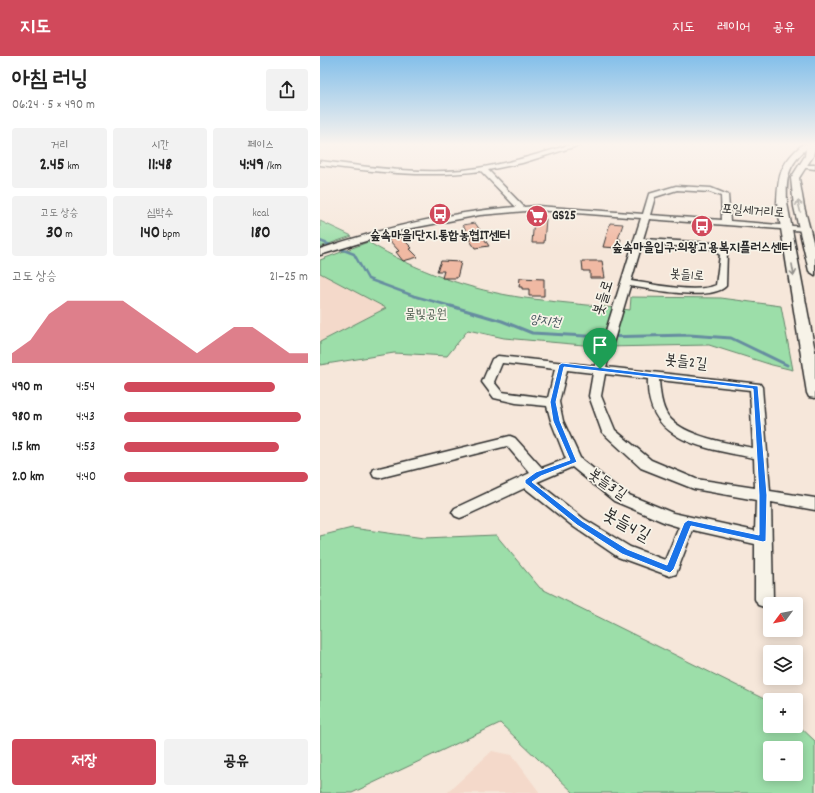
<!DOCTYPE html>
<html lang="ko">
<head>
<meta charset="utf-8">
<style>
  body { margin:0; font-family:Dekko,"Poor Story",sans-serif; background:#f2f2f2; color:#222; height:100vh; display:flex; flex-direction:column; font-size:15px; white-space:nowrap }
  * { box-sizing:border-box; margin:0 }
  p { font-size:13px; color:#767676 }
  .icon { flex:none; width:22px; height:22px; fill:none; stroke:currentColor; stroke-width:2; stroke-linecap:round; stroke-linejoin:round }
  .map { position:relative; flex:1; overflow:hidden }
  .panel { display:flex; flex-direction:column; background:#fff; width:320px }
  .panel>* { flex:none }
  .needle { width:26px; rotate:238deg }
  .fabs { position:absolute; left:443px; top:541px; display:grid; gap:8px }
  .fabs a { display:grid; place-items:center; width:40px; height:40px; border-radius:4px; background:#fff; box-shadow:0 2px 10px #0003; font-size:20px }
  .pin { position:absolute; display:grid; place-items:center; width:34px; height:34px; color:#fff; margin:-41px -17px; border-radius:50% 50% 50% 0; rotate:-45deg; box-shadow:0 0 4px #0007 }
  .pin .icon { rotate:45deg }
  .round { display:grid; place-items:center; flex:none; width:42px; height:42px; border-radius:4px; background:#f2f2f2 }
  .headline { display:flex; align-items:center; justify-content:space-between; height:68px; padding:0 12px }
  h1 { font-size:22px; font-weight:700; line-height:30px }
  .stats { display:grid; grid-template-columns:repeat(3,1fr); gap:6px; height:68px; padding:4px 12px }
  .stats div { display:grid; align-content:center; border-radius:4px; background:#f2f2f2; text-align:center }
  .stats b { font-size:17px; font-weight:700 }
  .stats small { font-size:11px; font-weight:400 }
  .stats p { font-size:11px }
  .chart { height:112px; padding:8px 12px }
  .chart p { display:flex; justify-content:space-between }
  .chart svg { width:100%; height:72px; margin-top:4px; fill:#d1495b; opacity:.7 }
  .cta { display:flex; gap:8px; margin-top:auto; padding:8px 12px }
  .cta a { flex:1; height:46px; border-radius:4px; background:#d1495b; color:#fff; font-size:16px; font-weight:700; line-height:46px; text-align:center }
  .cta a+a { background:#f2f2f2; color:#222 }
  ul { padding:0 12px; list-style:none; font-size:13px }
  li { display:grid; grid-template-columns:64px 48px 1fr; align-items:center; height:30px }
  li i { height:10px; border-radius:5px; background:#d1495b }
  header { display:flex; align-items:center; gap:24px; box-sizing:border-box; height:56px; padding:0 20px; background:#d1495b; color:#fff }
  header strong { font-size:19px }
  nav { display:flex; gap:22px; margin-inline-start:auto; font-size:14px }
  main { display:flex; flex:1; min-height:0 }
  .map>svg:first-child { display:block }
</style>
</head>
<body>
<header>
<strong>지도</strong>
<nav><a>지도</a><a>레이어</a><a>공유</a></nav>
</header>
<main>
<section class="panel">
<div class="headline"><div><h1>아침 러닝</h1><p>06:24 · 5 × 490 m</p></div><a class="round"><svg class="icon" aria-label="share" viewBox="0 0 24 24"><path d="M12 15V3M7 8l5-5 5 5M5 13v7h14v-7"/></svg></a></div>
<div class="stats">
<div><p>거리</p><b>2.45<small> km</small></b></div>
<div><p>시간</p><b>11:48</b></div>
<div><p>페이스</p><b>4:49<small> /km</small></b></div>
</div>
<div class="stats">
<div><p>고도 상승</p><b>30<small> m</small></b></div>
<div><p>심박수</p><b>140<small> bpm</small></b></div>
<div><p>kcal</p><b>180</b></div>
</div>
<div class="chart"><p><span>고도 상승</span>21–25 m</p>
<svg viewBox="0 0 160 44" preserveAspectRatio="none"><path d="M0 44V38L10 30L20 14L30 6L40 6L50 6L60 6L70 14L80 22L90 30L100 38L110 30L120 22L130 22L140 30L150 38L160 38V44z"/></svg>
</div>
<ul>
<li><b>490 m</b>4:54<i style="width:82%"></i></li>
<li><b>980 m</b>4:43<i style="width:96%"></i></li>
<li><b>1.5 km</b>4:53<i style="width:84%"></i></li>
<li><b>2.0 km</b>4:40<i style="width:100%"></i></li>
</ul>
<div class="cta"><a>저장</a><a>공유</a></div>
</section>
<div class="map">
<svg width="495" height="737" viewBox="0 0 495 737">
  <rect width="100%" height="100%" fill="#f6e7da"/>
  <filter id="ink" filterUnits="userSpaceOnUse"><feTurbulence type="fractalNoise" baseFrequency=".025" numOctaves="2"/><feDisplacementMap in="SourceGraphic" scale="8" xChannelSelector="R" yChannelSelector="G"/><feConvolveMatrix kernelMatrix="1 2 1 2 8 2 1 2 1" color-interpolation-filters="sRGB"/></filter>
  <g filter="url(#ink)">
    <g fill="#f4d9ca">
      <polygon points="0,217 67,252 0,286"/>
      <polygon points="172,695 192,699 220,737 127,737"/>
    </g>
    <g fill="#9cdea9" stroke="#64846a" fill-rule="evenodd">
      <polygon points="0,165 32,180 0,191"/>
      <path d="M48 186C97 215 148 234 205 242 240 247 275 249 310 254L311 241 401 242 461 250 473 314 452 309 389 289 286 291 184 282 148 274 127 300 74 297 0 309V286L66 252 0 217V204Z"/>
      <path d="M32 472 104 482 176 479 220 532 450 646V670H476V667L495 685V737H254L180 667 32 737H0V480ZM450 692H476V718H450Z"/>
    </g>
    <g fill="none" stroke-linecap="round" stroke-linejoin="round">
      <polyline stroke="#668da0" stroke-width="2.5" points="0,185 34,198 48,223 94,240 134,251"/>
      <polyline stroke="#668da0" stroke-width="3" points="131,250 182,265 212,277 283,281 369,279 411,282 467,309"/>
    </g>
    <g fill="#f0b9a3" stroke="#2b2b2b">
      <polygon points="214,163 226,163 224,187 212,187"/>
      <polygon points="155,167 165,181 163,181 169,190 155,192 149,183 152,183 143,169"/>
      <polygon points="290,167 303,168 298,183 301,183 298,192 283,191"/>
      <polygon points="80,180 92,192 90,193 98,201 83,205 76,196 79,195 68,183"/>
      <polygon points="121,205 141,206 137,222 122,222 124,215 117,215"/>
      <polygon points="262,205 282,205 285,222 270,222 270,215 263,215"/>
      <polygon points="200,222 224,223 224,240 209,240 209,233 202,233 202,231 199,231"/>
    </g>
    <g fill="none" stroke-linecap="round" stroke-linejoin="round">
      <g stroke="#2b2b2b" stroke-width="3">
        <g id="minor">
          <path d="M252 88H263L202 107 168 114 204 151 217 150 323 158 329 138 356 130 391 132 408 139 410 165 486 171 490 173 486 175 329 163 323 183 392 187 407 196 406 230C391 246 330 233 310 230L286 311 440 328 442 331 450 435 495 442V454L451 446 453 543 450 549 444 551 438 549 435 543V488L373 474 356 518 350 520 298 501 254 471 205 432 145 460 140 462 135 460 132 456 135 452 210 417 187 390 59 422 54 421 52 417 54 413 59 412 190 380 195 382 222 412 246 403 231 365 227 350 196 347 174 342 162 326 172 303 178 300 275 310 321 162 217 154 160 159 82 174 0 199V193C64 172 129 156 196 151L161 115C107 122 54 116 0 109V105C47 111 95 118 143 114 180 110 216 99 252 88ZM357 134 390 136 401 140 402 164 330 159 335 141ZM322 188 390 192 400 199 396 229C376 238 333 228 311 225ZM182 307 235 313 228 342 182 336 174 326ZM247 314 273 317 269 340 282 376 321 412 374 433 436 444 435 475 353 457 304 437 260 402 243 365 239 346ZM285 318 328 323C325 386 385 392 434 402L435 432 376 423 331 404 295 374 281 340ZM339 324 430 334 433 392C409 387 364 381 348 360 341 350 340 335 339 324ZM252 411 294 445 346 467 359 471 345 504 310 491 264 463 217 426Z"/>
          <polygon points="479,109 495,109 495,113 479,111"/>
        </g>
      </g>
      <g stroke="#2b2b2b" stroke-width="3">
        <path id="major" d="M483 88H494L495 90 493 100 479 122 484 151 495 193V219L489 215 474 151 471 122 485 100 486 93C467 111 466 122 467 147L495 295V342L489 341 487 337 457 147C458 118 461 107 483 88Z"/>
      </g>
      <use href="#minor" fill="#f7f3e8" fill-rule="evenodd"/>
      <use href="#major" fill="#f7f3e8" fill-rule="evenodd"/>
    </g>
    <defs><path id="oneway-shaft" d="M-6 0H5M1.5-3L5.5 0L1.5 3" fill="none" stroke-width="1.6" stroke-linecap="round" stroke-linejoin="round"/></defs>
    <g stroke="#918f8a">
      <use href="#oneway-shaft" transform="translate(479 150) rotate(-104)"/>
      <use href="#oneway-shaft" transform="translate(473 214) rotate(80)"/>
    </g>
  </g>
  <linearGradient id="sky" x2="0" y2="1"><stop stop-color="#83bfea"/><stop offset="0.46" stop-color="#fbf4ee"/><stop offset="1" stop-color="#fbf4ee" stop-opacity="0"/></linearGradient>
  <rect width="495" height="192" fill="url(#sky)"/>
  <path fill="#1a73e8" stroke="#fff" fill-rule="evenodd" d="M242 307 438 330 447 439 446 485 443 486 371 470 354 513 350 517 302 498 257 469 205 427V424L216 416 250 404 233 365 230 346 239 309ZM244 311 433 333 439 439V479L368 464 364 467 347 509 307 493 262 465 212 426 221 420 257 406 240 365 236 346Z"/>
  <defs>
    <g id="bus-disc" transform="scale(1.15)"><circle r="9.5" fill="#d1495b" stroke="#f7f3e8"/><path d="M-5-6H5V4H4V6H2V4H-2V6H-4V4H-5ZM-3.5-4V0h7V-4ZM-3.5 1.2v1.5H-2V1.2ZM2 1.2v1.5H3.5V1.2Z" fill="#fff"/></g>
    <g id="supermarket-disc" transform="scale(1.15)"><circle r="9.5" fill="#d1495b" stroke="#f7f3e8"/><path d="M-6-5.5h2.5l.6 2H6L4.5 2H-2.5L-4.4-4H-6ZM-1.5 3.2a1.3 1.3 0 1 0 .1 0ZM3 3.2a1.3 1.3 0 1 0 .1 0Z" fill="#fff"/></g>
  </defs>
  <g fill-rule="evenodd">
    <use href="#bus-disc" x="120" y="158"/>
    <use href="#supermarket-disc" x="217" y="160"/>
    <use href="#bus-disc" x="382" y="170"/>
  </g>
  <g text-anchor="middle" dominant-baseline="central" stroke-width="3.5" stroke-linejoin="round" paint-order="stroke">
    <g font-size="13" fill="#2b2b2b" stroke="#f7f3e8">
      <text transform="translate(433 156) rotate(4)">포일세거리로</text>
      <text transform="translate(367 220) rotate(5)">봇들1로</text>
    </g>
    <g font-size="13" font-weight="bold" fill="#2b2b2b" stroke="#f7f3e8">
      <text x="232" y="160" text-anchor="start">GS25</text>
      <text x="120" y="180">숲속마을1단지.통합농협IT센터</text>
      <text x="382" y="192">숲속마을입구.의왕고용복지플러스센터</text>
    </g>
    <g font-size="13" fill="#47584a" stroke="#f7f3e8">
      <text x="106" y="259">물빛공원</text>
    </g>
    <g font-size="13" font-style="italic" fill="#44545c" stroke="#f7f3e8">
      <text transform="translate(225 266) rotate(7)">양지천</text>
    </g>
    <g font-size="15" fill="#2b2b2b" stroke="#f7f3e8">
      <text transform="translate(284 242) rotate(-72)">봇들로</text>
      <text transform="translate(366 307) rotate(7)">봇들2길</text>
      <text transform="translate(287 429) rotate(35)">봇들3길</text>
    </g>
    <g font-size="18" fill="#2b2b2b" stroke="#f7f3e8">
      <text transform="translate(306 470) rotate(29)">봇들4길</text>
    </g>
  </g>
</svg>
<div class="fabs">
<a><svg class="needle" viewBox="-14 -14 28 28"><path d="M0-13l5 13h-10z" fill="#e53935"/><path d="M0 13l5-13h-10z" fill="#767676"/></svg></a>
<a><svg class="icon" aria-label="layers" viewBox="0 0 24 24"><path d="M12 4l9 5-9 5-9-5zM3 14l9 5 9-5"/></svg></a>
<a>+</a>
<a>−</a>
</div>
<div class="pin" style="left:280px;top:313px;background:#1e9e55"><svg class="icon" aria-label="arrive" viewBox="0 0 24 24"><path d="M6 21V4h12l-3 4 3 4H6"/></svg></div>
</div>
</main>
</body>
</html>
